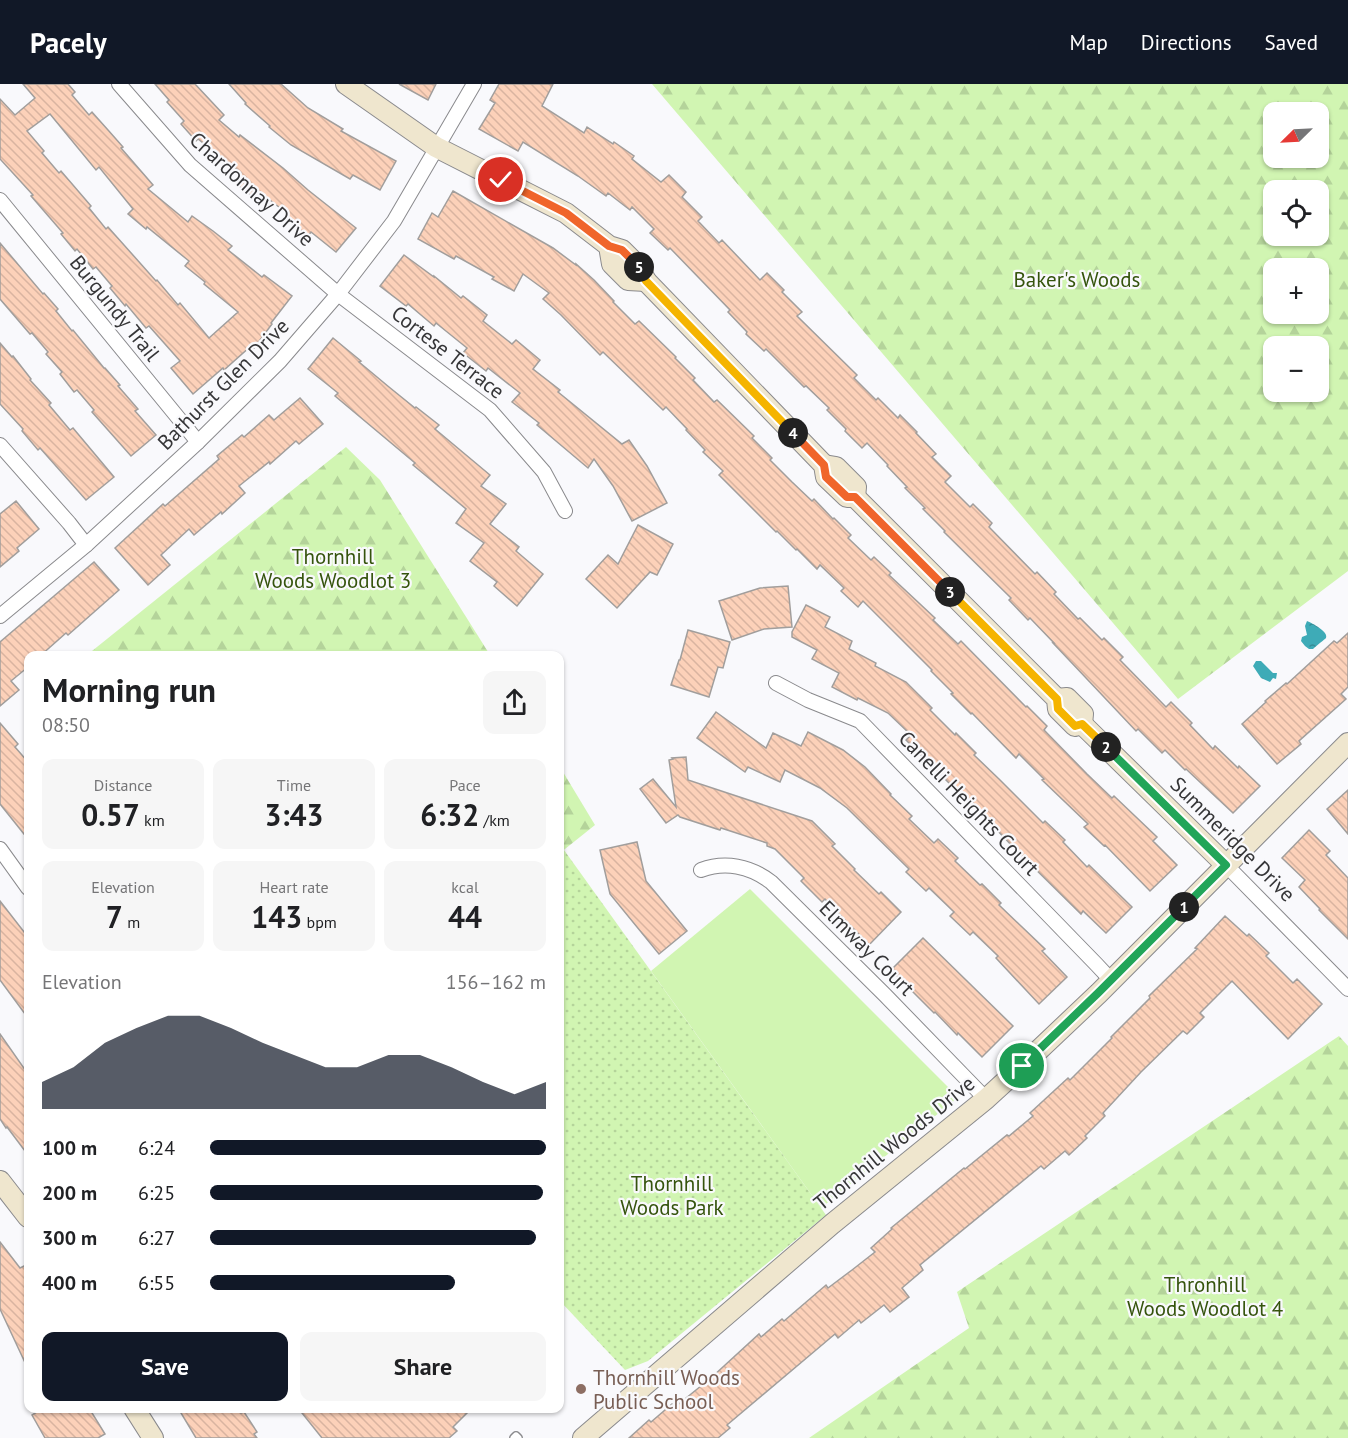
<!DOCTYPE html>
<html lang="en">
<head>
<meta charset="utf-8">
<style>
  body { margin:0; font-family:"PT Sans",sans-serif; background:#f6f6f6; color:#202124; height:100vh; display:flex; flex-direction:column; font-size:22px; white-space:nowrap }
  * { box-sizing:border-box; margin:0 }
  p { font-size:20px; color:#757577 }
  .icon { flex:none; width:33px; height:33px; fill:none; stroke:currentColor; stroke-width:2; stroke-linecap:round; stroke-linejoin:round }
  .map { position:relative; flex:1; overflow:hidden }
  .side { position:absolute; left:24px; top:567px; width:540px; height:762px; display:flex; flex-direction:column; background:#fff; border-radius:12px; box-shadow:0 2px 4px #0004 }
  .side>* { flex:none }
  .needle { width:39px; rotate:246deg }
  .controls { position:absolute; left:1263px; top:18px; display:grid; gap:12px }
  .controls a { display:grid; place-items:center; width:66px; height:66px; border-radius:12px; background:#fff; box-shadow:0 2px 4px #0004; font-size:30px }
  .pin { position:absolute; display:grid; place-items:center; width:51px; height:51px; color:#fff; margin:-26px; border:3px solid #fff; border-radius:50%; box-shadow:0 2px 6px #0007 }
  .km { position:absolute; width:30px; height:30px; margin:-15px; border-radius:50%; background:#222; color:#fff; font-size:16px; line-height:30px; text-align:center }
  .round { display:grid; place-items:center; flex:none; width:63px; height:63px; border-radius:12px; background:#f6f6f6 }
  .head { display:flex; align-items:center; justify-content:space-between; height:102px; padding:0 18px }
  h1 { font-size:33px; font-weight:700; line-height:45px }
  .metrics { display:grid; grid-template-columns:repeat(3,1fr); gap:9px; height:102px; padding:6px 18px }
  .metrics div { display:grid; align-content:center; border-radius:12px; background:#f6f6f6; text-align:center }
  .metrics b { font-size:30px; font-weight:700 }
  .metrics small { font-size:16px; font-weight:400 }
  .metrics p { font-size:16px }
  .chart { height:168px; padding:12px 18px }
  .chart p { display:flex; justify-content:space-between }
  .chart svg { width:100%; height:108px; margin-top:6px; fill:#111827; opacity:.7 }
  .primary-button { display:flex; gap:12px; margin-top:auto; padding:12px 18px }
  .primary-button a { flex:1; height:69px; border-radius:12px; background:#111827; color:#fff; font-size:24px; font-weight:700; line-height:69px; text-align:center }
  .primary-button a+a { background:#f6f6f6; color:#202124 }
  ul { padding:0 18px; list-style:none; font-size:20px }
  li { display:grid; grid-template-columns:96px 72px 1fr; align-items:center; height:45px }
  li i { height:15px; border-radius:8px; background:#111827 }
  header { display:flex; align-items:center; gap:36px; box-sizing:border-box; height:84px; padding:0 30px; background:#111827; color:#fff }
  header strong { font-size:28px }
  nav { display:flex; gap:33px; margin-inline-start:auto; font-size:21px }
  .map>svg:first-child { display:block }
</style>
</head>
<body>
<header>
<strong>Pacely</strong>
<nav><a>Map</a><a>Directions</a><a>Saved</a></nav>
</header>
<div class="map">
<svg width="1348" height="1354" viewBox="0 0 1348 1354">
  <defs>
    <pattern id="forest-firs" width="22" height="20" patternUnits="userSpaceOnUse" patternTransform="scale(1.5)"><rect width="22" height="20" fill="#d1f5b2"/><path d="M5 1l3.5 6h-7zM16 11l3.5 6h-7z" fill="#b4d39a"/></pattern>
    <pattern id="park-dots" width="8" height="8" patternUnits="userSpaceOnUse" patternTransform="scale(1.5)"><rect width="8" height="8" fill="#d1f5b2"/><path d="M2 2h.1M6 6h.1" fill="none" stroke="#b4d39a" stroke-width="1.8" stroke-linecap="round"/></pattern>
    <pattern id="water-ripples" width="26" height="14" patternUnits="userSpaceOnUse" patternTransform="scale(1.5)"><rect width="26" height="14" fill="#3eabb7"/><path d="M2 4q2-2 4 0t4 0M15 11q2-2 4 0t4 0" fill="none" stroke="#358c96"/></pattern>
    <pattern id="building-back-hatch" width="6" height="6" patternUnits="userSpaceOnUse" patternTransform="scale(1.5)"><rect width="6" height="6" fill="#fcd1b9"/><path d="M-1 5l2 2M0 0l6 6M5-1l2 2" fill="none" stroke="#d9b4a0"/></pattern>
  </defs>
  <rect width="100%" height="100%" fill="#f9f9fc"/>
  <polygon fill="#d1f5b2" points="750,805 956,1011 955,1016 821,1124 651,887"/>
  <g fill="url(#forest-firs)" fill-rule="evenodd">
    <path d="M652 0H1348V487L1178 615ZM1274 28H1318V74H1274ZM1274 106H1318V152H1274ZM1318 184V230H1274V184ZM1274 262H1318V308H1274Z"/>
    <polygon points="346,363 380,396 490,571 87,571"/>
    <polygon points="560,683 595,741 560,769"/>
    <polygon points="1339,952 1348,962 1348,1354 809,1354 969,1244 957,1208"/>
  </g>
  <polygon fill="url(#park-dots)" points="564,766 826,1131 648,1277 625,1286 560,1217 560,769"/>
  <g fill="url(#water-ripples)">
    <path d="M1307 537C1312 539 1329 548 1326 554 1325 555 1316 562 1313 565H1309L1305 562 1301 557 1302 553 1307 551 1305 542Z"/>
    <polygon points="1256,577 1261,577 1273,589 1277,589 1276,595 1273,594 1270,598 1261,594 1253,582"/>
  </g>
  <g fill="url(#building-back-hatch)" stroke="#a19e9c" stroke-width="1.5" fill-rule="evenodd">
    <path d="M23 0H68L75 8 72 11 89 31 92 28 108 46 123 63 121 64 153 101 148 105 188 138 192 132 213 147 232 162 228 166 262 193 264 191 292 212 271 239 272 240 254 264 251 262 224 286 223 284 193 310 171 284 180 277 149 242 146 244 126 220 125 222 110 204 112 202 96 183 93 185 77 165 75 167 61 150 63 149 31 112 33 111 0 75V15L15 31 35 14ZM50 30 96 86 99 83 133 125 128 130 146 145 147 143 189 177 185 182 205 198 204 200 238 228 209 254 180 219 178 221 157 196 156 197 108 143 106 145 89 124 91 122 61 87 59 89 42 69 44 67 27 47Z"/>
    <polygon points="155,0 195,0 224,31 219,36 239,53 240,51 283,84 308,106 356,144 336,168 311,148 308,152 285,133 288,130 262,110 257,116 234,98 241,89 198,55 196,57 181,40 184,37 167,18 169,16"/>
    <polygon points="229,0 281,0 308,24 343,45 341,47 396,77 380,106 353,91 350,95 291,61 269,43 270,42 245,20 246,19"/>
    <polygon points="399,0 436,0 428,16"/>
    <polygon points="499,0 553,0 542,22 584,49 587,43 613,60 614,58 634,72 632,75 661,98 669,91 686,108 682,113 702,133 698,137 719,159 722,156 760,196 767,189 784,206 782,208 802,228 797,232 857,291 854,294 876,316 878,314 898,334 900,331 917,348 916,349 936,370 932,373 951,392 945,398 970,423 973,420 992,439 989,443 1035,490 1037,488 1056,508 1054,510 1078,535 1080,534 1102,556 1104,554 1123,573 1120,576 1166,623 1171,618 1192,639 1190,641 1213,665 1215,662 1238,684 1239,682 1260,702 1233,729 1186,685 1185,686 1165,666 1162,669 1138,645 1136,647 1053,559 1054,559 1030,534 1028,536 1009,516 1011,514 944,448 945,447 923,425 925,424 905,404 907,403 887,382 888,381 867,359 862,364 845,347 846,345 827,326 829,324 806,302 804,303 766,265 764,267 746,250 747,248 728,228 730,226 670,164 668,166 650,149 654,145 632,123 630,126 608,109 606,112 578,92 523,58 518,67 479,45 495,19 490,16"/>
    <polygon points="453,107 553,164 576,181 576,180 594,196 614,217 613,218 635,240 639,237 676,273 675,274 695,294 693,296 714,318 717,316 754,352 752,354 772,374 770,376 792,398 812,417 814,415 833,435 834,434 851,451 848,454 871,476 874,473 891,489 889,491 935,534 933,536 958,560 961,557 1026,623 1027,622 1047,642 1044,646 1087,690 1112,714 1114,712 1157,753 1153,757 1177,781 1150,807 1105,761 1104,762 1084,743 1088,740 1042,696 1044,695 1019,670 1016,674 972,629 971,630 951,610 953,609 931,587 932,586 863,517 858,523 841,507 844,504 820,481 817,485 797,465 796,466 777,447 776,448 719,391 723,387 703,368 705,366 686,346 687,345 666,323 663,326 603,268 600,271 561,231 543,215 549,209 523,190 514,207 492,195 494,193 456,172 454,175 418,155 432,129 438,133"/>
    <polygon points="0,159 43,210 44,209 58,225 56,227 72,247 73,246 104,284 105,284 120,301 118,302 138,325 135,327 156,351 131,372 92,328 94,326 77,306 74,308 60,290 62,288 46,270 48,268 32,249 30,250 0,215"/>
    <polygon points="404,171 434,193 434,192 461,214 463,212 487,231 483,237 512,260 516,256 540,276 533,285 560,306 558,308 622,360 629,356 647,382 667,419 632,437 613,402 594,375 588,384 537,341 539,339 512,318 520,309 488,284 486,287 463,269 467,264 436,239 434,242 408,220 406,222 380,202"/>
    <polygon points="333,254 361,277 359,278 389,303 415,324 416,323 439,341 435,345 490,391 481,402 506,420 490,440 519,463 516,467 543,490 517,522 494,502 497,498 470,477 484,459 456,439 466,425 413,381 415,379 335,312 338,309 308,285"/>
    <polygon points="0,259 12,273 13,272 31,295 30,296 51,319 49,321 70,346 73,344 114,393 86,416 40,364 38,366 22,347 23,345 0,320"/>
    <polygon points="300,314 323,340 299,360 296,357 270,380 269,378 239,402 245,409 222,430 221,428 194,451 189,445 161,471 170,481 148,501 115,464 163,420 165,422 219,375 217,372 242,351 244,353 269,331 274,336"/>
    <polygon points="16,417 39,445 17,464 19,467 0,483 0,430"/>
    <polygon points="638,441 673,460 657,491 650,488 617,524 586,495 608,471 618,480"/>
    <polygon points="94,478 119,506 68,551 66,549 40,572 28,572 28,583 11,597 19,606 0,622 0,558"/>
    <polygon points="788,502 792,543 764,545 732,556 719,517 760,504"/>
    <polygon points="806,521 830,533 825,543 852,557 849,565 876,579 875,582 906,598 932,624 930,626 955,651 956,649 976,669 974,671 999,695 1043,739 1045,737 1065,756 1063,758 1087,783 1089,781 1132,823 1106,849 1083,827 1081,830 1016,766 994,743 996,742 971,717 969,720 950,700 906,656 911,651 888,629 858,614 857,616 832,603 839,589 812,575 817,566 792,553 792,548"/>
    <polygon points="688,546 730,558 723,584 718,583 709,613 671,601 679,576 680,576"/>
    <polygon points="1348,549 1348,603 1341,610 1346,615 1299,657 1301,660 1277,680 1242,640 1266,618 1265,617 1286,599 1287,600 1334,557 1337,559"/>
    <polygon points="716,628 766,664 773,649 801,662 808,648 843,666 865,683 891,710 890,711 912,732 909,735 934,759 938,755 958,774 955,777 980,801 982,800 1001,819 999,821 1045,865 1042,867 1067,893 1039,920 996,874 998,872 973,848 970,851 950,832 954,828 929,804 926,807 906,788 909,785 847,724 820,704 785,686 780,698 748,683 745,688 697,654"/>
    <polygon points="0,639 18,660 15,663 28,678 28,755 0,720"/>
    <polygon points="686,673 688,696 812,737 835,760 832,762 855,785 854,786 879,810 881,808 901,828 869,861 825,815 822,818 801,797 804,794 775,765 767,762 767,759 721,744 720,746 680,733 678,731 666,739 640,705 653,695 676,723 669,676 673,675 672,674"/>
    <polygon points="1348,706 1348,750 1327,725"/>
    <polygon points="1309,746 1330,767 1326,771 1348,794 1348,855 1319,826 1320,825 1299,803 1305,796 1282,774"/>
    <polygon points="637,758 646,797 687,847 659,870 610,810 600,766"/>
    <polygon points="0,817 28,853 28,934 0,896"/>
    <polygon points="1225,832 1247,852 1249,850 1269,869 1266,872 1293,899 1297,895 1322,920 1288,955 1232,897 1200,929 1204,933 1187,950 1183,947 1141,988 1103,1029 1105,1032 1085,1052 1087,1054 1069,1071 1065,1067 1044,1085 1041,1082 920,1181 923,1186 902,1204 909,1213 890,1228 884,1221 861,1239 859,1236 838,1254 835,1250 727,1341 730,1344 718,1354 629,1354 649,1336 651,1338 672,1320 675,1323 712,1293 759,1250 761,1253 782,1235 784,1237 826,1201 828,1204 852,1186 875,1168 871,1164 892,1145 891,1144 964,1084 965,1085 1007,1051 1009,1052 1033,1032 1030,1029 1068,994 1070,996 1112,954 1111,953 1150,914 1149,912 1197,865 1195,864"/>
    <polygon points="923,854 1013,942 982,973 958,949 957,951 935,928 934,929 891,886"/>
    <polygon points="0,950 28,990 28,1071 7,1043 6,1044 0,1035"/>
    <polygon points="0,1158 20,1184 24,1182 28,1188 28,1285 0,1225"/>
    <polygon points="43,1324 89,1324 105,1350 98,1354 45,1354 32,1331"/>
    <polygon points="178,1324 238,1324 241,1329 244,1328 257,1348 254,1350 257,1354 196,1354"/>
    <polygon points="298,1324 472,1324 453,1343 457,1347 449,1354 322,1354"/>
  </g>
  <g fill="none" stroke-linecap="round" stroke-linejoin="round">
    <g stroke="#8a8a8d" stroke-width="10">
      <polyline id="lane" points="514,1354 516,1352 518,1354"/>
    </g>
    <g stroke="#8a8a8d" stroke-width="16">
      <g id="street">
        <polyline points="119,0 190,81 338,210 490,326 544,388 565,427"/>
        <polyline points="0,116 198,358"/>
        <polyline points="0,361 69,439 86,461"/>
        <polyline points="0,532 86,461 198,358 280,277 338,210 394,137 474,0"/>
        <polyline points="776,599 808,616 860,637 1097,881 1111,896"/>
        <polyline points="0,765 28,804"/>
        <polyline points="1226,781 1348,905"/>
        <path d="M701 786C725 777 750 782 771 798L885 911 986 1015"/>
      </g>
    </g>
    <g stroke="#8a8a8d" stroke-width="22">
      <g id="secondary">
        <polyline points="346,0 436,63 566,129 609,162 622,166 639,183 646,197 628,196 612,180 609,162"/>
        <polyline points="646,197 824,381 826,393 847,413 855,413 1057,615 1058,625 1075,642 1082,640"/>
        <polyline points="824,381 836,383 856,403 855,413"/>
        <polyline points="1057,615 1067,614 1083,630 1082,640"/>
        <polyline points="1082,640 1226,781"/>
        <polyline points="0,1097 28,1133"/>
        <polyline points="134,1324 153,1354"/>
        <polyline points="583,1354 832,1140 986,1015 1022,982 1099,909 1348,659"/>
      </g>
    </g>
    <use href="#lane" stroke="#fff" stroke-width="7"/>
    <use href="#street" stroke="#fff" stroke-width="14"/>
    <use href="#secondary" stroke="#efe6ce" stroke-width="20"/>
  </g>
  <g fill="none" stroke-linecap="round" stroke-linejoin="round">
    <g stroke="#fff" stroke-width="12">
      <polyline id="split-1" points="1022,982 1098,909 1184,823"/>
    </g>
    <g stroke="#fff" stroke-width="12">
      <polyline id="split-2" points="1106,663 1226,781 1184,823"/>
    </g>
    <g stroke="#fff" stroke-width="12">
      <polyline id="split-3" points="950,508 1057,615 1058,625 1075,642 1082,640 1106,663"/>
    </g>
    <g stroke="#fff" stroke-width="12">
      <polyline id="split-4" points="793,349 824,381 826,393 847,413 855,413 950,508"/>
    </g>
    <g stroke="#fff" stroke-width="12">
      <polyline id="split-5" points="639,183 646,197 793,349"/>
    </g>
    <g stroke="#fff" stroke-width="12">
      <polyline id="split-6" points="501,96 566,129 609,162 622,166 639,183"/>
    </g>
    <use href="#split-1" stroke="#22a559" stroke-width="8"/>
    <use href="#split-2" stroke="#22a559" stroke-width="8"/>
    <use href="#split-3" stroke="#f5b400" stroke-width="8"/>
    <use href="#split-4" stroke="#f0652b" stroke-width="8"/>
    <use href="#split-5" stroke="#f5b400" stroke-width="8"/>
    <use href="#split-6" stroke="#f0652b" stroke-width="8"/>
  </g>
  <circle fill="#8d6e63" stroke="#f9f9fc" stroke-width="2" cx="581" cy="1305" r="6"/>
  <g text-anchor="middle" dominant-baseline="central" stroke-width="4.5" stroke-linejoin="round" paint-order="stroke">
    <g font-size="21" fill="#363638" stroke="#f9f9fc">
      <text transform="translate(252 105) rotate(42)">Chardonnay Drive</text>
      <text transform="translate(115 224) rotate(51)">Burgundy Trail</text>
      <text transform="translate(448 268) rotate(38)">Cortese Terrace</text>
      <text transform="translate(223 300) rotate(-45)">Bathurst Glen Drive</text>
      <text transform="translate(969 719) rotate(46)">Canelli Heights Court</text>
      <text transform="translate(1233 755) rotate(45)">Summeridge Drive</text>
      <text transform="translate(867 864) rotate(45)">Elmway Court</text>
      <text transform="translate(894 1059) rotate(-39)">Thornhill Woods Drive</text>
    </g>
    <g font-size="21" fill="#35540d" stroke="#f9f9fc">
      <text x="1077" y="195">Baker's Woods</text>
      <text x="333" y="472">Thornhill<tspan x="333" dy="24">Woods Woodlot 3</tspan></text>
      <text x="672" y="1099">Thornhill<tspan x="672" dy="24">Woods Park</tspan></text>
      <text x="1205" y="1200">Thronhill<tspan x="1205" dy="24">Woods Woodlot 4</tspan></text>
    </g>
    <g font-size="21" fill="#785e54" stroke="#f9f9fc" text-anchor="start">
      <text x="593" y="1293">Thornhill Woods<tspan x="593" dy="24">Public School</tspan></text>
    </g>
  </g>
</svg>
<div class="controls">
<a><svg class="needle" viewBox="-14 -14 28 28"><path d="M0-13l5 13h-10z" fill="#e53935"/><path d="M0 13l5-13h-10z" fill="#757577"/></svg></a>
<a><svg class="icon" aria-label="locate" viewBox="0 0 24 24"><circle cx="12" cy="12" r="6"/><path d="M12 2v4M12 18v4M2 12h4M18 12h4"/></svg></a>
<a>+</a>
<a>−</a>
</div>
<div class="pin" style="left:1022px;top:982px;background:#1e9e55"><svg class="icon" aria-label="arrive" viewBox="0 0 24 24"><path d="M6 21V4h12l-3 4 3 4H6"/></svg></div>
<div class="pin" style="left:501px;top:96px;background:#d93025"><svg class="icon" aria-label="check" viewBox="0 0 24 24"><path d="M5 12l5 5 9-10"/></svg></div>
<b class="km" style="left:1184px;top:823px">1</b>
<b class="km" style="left:1106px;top:663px">2</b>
<b class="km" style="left:950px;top:508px">3</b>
<b class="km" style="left:793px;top:349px">4</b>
<b class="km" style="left:639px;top:183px">5</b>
<section class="side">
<div class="head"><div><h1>Morning run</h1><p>08:50</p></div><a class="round"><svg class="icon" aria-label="share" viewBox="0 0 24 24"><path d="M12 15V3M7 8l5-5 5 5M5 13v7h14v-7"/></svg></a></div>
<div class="metrics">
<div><p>Distance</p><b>0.57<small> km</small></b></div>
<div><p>Time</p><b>3:43</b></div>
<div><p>Pace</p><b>6:32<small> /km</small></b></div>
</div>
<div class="metrics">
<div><p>Elevation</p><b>7<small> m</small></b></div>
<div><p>Heart rate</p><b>143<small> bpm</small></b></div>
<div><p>kcal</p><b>44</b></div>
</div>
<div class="chart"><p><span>Elevation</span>156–162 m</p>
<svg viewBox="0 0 160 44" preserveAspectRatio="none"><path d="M0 44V33L10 27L20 17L30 11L40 6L50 6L60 11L70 17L80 22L90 27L100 27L110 22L120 22L130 27L140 33L150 38L160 33V44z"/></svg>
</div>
<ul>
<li><b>100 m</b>6:24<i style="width:100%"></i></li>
<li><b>200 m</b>6:25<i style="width:99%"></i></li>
<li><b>300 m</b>6:27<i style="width:97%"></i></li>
<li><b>400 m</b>6:55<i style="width:73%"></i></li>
</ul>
<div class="primary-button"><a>Save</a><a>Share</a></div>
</section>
</div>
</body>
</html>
